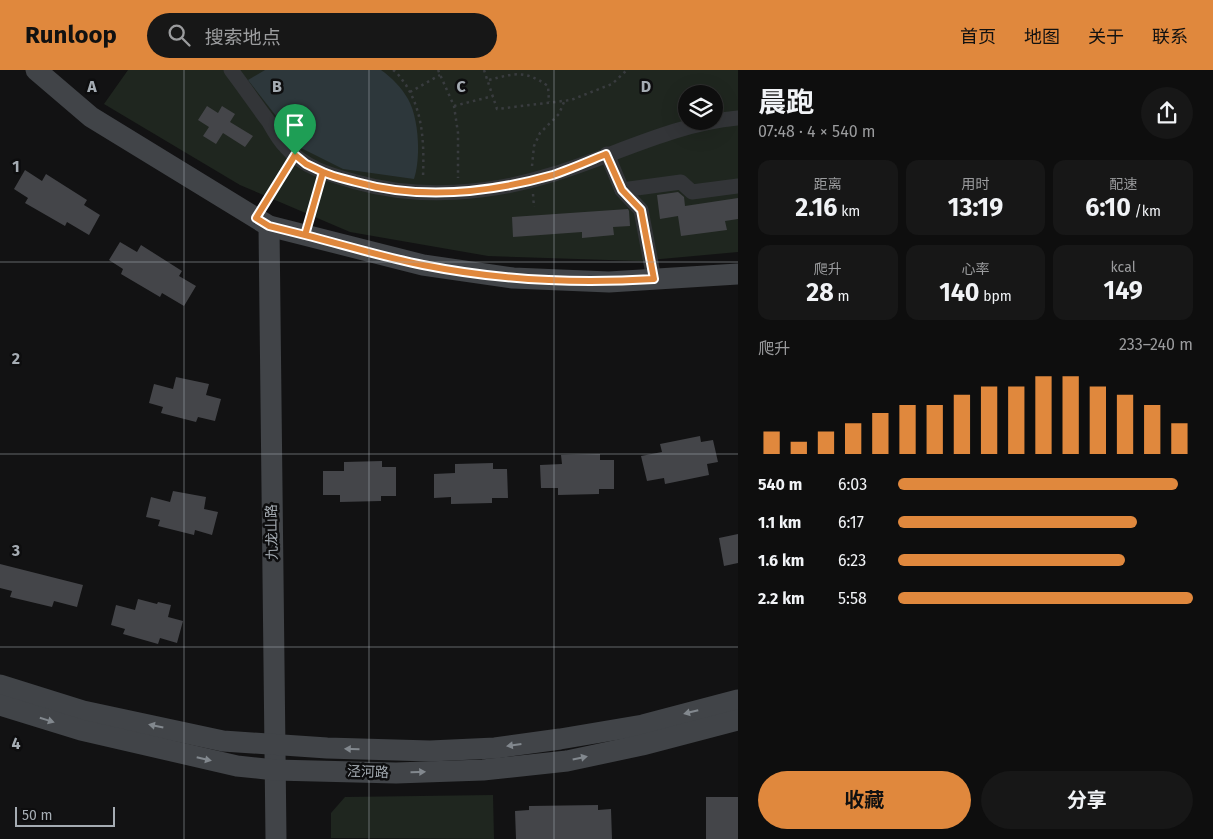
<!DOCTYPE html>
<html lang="zh">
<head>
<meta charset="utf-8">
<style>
  body { margin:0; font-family:"Fira Sans","Noto Sans SC",sans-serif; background:#171717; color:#f1f3f6; height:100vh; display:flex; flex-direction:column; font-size:19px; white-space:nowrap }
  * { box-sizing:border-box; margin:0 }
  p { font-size:16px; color:#9b9c9e }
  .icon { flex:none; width:28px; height:28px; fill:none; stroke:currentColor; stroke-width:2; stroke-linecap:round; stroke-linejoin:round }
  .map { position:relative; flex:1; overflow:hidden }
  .details { display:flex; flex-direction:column; background:#0e0e0e; width:475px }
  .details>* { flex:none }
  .tools { position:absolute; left:678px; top:15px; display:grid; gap:10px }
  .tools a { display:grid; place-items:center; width:45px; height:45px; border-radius:50%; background:#0e0e0e; box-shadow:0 5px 20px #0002,0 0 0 1px #2e2e2e; font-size:25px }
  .scale { position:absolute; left:15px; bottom:12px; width:100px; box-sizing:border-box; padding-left:5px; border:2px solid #a5acb3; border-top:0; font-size:14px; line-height:18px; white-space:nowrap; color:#a5acb3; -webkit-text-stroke:4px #0d0d0e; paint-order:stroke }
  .pin { position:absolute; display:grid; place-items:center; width:42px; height:42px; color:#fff; margin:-51px -21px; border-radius:50% 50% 50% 0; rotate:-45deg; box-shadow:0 0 5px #0007 }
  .pin .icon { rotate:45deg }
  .round { display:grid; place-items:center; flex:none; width:52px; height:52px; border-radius:26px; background:#171717 }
  .summary { display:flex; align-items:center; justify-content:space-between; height:85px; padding:0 20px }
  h1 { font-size:28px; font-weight:700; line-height:38px }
  .stats { display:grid; grid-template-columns:repeat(3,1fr); gap:8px; height:85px; padding:5px 20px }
  .stats div { display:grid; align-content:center; border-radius:12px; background:#171717; text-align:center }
  .stats b { font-size:25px; font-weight:700 }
  .stats small { font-size:14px; font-weight:400 }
  .stats p { font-size:14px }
  .chart { height:140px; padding:10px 20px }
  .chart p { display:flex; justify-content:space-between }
  .chart svg { width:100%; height:90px; margin-top:5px; stroke:#e0883d; stroke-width:6 }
  .action { display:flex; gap:10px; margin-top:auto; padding:10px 20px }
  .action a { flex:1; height:58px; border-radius:30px; background:#e0883d; color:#111; font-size:20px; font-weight:700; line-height:58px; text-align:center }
  .action a+a { background:#171717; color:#f1f3f6 }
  ul { padding:0 20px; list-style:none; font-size:16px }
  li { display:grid; grid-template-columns:80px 60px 1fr; align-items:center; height:38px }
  li i { height:12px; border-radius:6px; background:#e0883d }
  header { display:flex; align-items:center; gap:30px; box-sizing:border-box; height:70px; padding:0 25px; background:#e0883d; color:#111 }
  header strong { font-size:24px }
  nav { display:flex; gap:28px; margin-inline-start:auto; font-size:18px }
  .search { width:350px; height:45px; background:#171717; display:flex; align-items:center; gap:12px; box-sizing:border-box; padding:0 18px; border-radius:28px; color:#9b9c9e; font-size:19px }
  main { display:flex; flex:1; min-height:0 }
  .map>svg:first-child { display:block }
</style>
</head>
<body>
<header>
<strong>Runloop</strong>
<div class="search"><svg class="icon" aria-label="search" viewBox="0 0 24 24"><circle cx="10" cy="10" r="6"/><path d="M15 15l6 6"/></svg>搜索地点</div>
<nav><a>首页</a><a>地图</a><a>关于</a><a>联系</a></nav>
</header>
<main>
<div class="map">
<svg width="738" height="769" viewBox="0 0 738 769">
  <rect width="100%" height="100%" fill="#121213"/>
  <g fill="#1f261f" fill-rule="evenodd">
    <path d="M128 0H738V182L639 191 488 186 350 162 240 115 104 34ZM686 24H714V51H686Z"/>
    <polygon points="493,725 494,769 331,768 331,743 345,727"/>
  </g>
  <path fill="#2d373b" d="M265 0H381C391 7 402 18 408 29 419 48 421 88 414 109L343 99 301 78 248 10Z"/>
  <g fill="#444549">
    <polygon points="207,36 218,43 222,36 235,44 230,52 253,66 245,77 223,63 216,74 203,66 209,57 198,50"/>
    <polygon points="25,100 42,111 46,104 87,130 84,135 100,145 89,165 67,152 65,156 25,133 28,128 14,119"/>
    <polygon points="678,122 684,127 685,136 738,128 738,149 725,151 727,160 681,166 678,146 660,149 657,125"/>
    <polygon points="628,139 629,141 630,156 613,157 614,165 582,168 582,162 513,167 512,147"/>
    <polygon points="120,172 137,182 141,175 182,201 179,206 196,216 184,236 162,223 160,227 121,204 123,199 109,190"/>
    <polygon points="176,307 209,314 206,325 221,329 215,351 198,347 196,352 161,343 163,337 149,333 154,314 173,319"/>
    <polygon points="700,366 701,372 713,370 718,392 707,394 709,405 665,414 664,408 647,411 641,386 662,382 660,374"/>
    <polygon points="600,384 600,390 614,390 614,419 599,419 599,424 558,425 558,418 541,418 540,395 562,394 561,385"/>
    <polygon points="382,391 382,397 396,397 396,426 381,426 381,431 340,432 340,425 323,425 323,401 344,401 344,392"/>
    <polygon points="493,393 493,399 507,399 508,428 492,428 492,433 451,434 451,427 434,428 434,404 455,403 455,394"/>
    <polygon points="173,421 206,427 204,439 218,442 212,465 195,460 194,465 158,456 160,450 146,447 151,427 170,432"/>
    <polygon points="738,464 738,493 724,496 719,468"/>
    <polygon points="0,494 83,515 77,537 54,531 52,537 10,527 12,521 0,518"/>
    <polygon points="138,529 157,534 158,532 171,535 168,547 183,551 177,573 160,568 158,574 123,564 125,559 111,555 116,535 135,540"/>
    <rect x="706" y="727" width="32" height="42"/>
    <polygon points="598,735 598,740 611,739 612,769 516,769 515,741 529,740 529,736"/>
  </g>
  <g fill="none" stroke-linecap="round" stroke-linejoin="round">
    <g stroke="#393c3f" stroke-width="2.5" stroke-dasharray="2.5 4" stroke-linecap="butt">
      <path d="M393 0C399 4 402 10 406 15 424 44 424 76 423 108"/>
      <polyline points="438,0 454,36 458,63 458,108"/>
      <polyline points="484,0 497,39 571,30 612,14 627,0"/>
      <path d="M489 10C515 3 525 0 548 16L549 32"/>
      <polyline points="410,22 440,5"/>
      <polyline points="454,36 493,26"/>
      <polyline points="532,96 534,76 540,63 559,44 564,32"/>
      <polyline points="533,124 534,137"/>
      <polyline points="264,135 288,97"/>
      <polyline points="309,149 320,114"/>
    </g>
    <g stroke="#333538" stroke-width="15">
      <path d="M231 0C244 17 256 35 269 52 274 61 279 70 286 77 304 98 331 105 356 112 420 130 491 124 554 104 616 85 673 54 738 48"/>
      <polyline points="607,84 622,120 641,140 654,209"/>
      <polyline points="622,120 681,112 692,122 738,116"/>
    </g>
    <g stroke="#414448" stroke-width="21">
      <polyline points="36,0 91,47 269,156 423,195 513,208 609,212 738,204"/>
      <polyline points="269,156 276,769"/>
      <polyline points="0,615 83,641 223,671 327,678 430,681 495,678 560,669 643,655 738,630"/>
      <polyline points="0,635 81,660 237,696 275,700 396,703 483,700 567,691 642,675 738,650"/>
    </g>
  </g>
  <defs><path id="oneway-solid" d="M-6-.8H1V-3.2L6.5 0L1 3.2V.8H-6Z" transform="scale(1.25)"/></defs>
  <g fill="#82888e">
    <use href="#oneway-solid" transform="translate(691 642) rotate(166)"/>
    <use href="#oneway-solid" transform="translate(47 650) rotate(17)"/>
    <use href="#oneway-solid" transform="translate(156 656) rotate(-168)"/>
    <use href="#oneway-solid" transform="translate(514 675) rotate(172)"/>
    <use href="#oneway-solid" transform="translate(352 679) rotate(-178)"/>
    <use href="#oneway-solid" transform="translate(580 688) rotate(-12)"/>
    <use href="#oneway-solid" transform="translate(204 689) rotate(13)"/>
    <use href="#oneway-solid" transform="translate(418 702) rotate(-2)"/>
  </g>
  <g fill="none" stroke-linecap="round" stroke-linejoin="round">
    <g stroke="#fff" stroke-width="10">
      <path id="route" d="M295 85 256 148 269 156 305 165 323 102C334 107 345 109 356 112 420 130 489 123 553 105 571 99 589 91 606 84L622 120 641 140 654 209C577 214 498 210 423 195 383 187 344 175 305 165L323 102 306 94 295 85"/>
    </g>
    <use href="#route" stroke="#e0883d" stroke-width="6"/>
  </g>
  <path fill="none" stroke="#a5acb3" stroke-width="1" stroke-opacity="0.55" d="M184 0V769M369 0V769M554 0V769M0 192H738M0 384H738M0 577H738"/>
  <g text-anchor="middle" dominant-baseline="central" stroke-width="5" stroke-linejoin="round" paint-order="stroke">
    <g font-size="14" fill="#a5acb3" stroke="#0d0d0e">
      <text transform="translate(272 462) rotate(-91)">九龙山路</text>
      <text transform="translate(368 702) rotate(2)">泾河路</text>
    </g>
  </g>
  <g font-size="16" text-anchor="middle" font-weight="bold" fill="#a5acb3" stroke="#0d0d0e" stroke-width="5" stroke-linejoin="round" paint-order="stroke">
    <text x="92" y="22">A</text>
    <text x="277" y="22">B</text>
    <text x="461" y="22">C</text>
    <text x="646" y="22">D</text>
    <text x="16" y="102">1</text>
    <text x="16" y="294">2</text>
    <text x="16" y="486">3</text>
    <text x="16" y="679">4</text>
  </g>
</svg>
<div class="tools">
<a><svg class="icon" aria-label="layers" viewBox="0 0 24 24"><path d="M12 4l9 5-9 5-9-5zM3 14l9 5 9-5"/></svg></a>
</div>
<div class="scale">50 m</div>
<div class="pin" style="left:295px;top:85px;background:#1e9e55"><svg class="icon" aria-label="arrive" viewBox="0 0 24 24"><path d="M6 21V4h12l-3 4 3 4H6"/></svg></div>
</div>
<section class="details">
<div class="summary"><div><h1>晨跑</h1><p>07:48 · 4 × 540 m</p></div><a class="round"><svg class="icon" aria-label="share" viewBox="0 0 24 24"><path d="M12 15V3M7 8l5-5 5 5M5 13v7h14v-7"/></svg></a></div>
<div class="stats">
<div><p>距离</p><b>2.16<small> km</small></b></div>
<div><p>用时</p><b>13:19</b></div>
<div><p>配速</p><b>6:10<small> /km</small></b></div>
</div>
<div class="stats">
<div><p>爬升</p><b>28<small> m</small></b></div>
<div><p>心率</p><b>140<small> bpm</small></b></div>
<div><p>kcal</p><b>149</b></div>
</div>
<div class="chart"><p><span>爬升</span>233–240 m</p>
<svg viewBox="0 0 160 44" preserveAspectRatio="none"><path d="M5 44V33M15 44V38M25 44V33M35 44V29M45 44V24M55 44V20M65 44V20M75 44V15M85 44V11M95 44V11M105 44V6M115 44V6M125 44V11M135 44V15M145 44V20M155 44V29"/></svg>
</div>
<ul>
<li><b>540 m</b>6:03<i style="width:95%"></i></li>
<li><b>1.1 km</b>6:17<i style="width:81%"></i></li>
<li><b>1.6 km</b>6:23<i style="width:77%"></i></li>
<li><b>2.2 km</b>5:58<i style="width:100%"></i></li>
</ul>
<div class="action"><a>收藏</a><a>分享</a></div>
</section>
</main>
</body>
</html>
